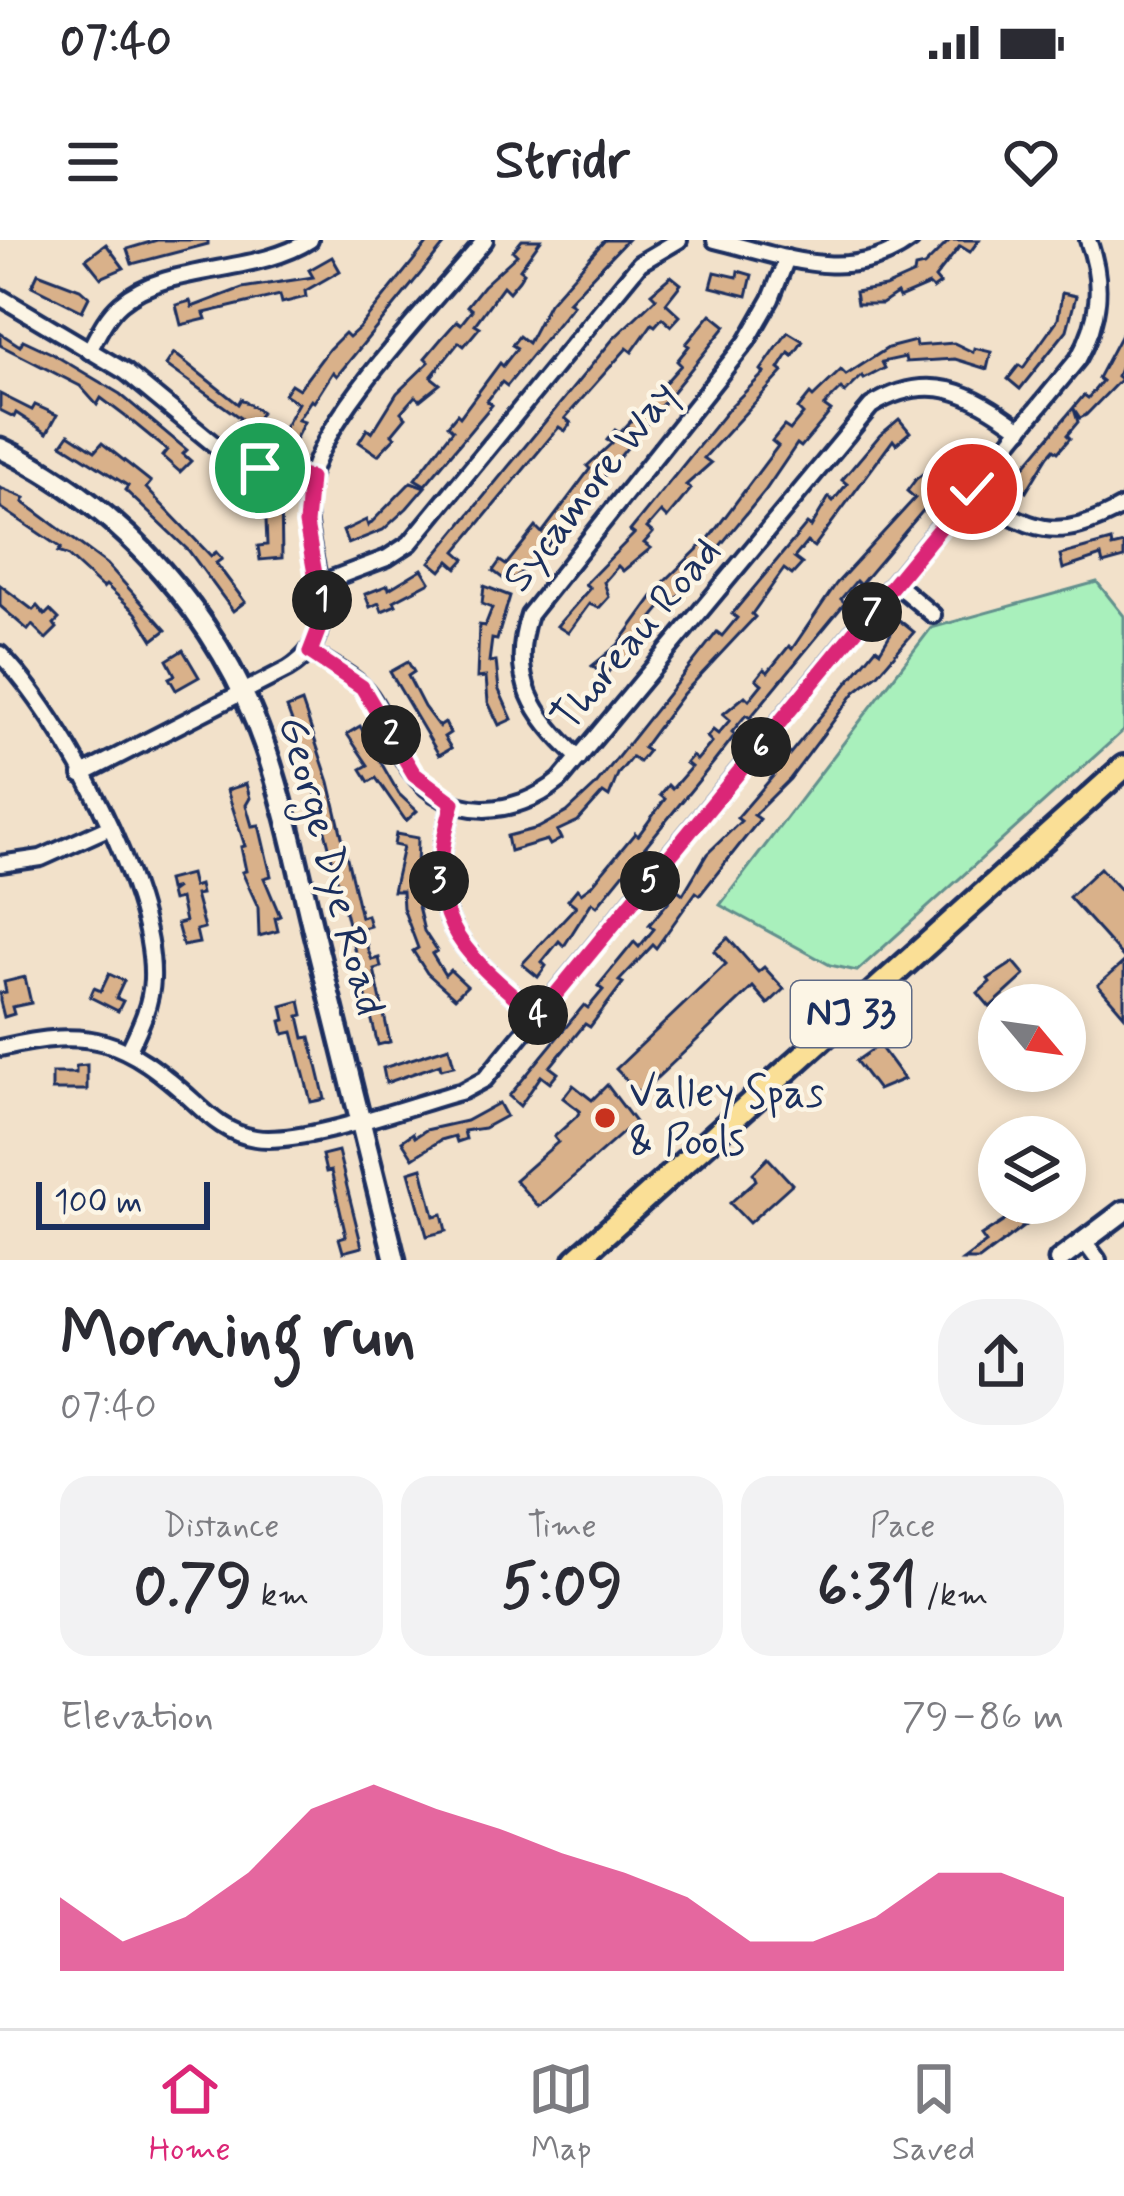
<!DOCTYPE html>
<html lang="en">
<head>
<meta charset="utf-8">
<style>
  body { margin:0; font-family:Mynerve,sans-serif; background:#f2f2f3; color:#2b2b33; height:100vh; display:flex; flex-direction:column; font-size:45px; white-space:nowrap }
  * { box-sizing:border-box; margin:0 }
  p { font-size:39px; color:#7c7c81 }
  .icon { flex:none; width:66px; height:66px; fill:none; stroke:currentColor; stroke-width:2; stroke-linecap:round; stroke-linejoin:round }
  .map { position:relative; height:1020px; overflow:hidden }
  .details { display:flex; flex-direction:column; background:#fff; flex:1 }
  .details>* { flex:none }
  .needle { width:78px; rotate:119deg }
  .fabs { position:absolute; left:978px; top:744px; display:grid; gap:24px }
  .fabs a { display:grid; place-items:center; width:108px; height:108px; border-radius:50%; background:#fff; box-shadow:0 6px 18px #0003; font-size:60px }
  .scale { position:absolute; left:36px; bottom:30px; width:174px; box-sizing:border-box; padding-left:12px; border:6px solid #1b2f5e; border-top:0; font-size:33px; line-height:42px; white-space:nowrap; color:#1b2f5e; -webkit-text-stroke:9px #fcf5e5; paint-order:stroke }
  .pin { position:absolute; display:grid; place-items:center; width:102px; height:102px; color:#fff; margin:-51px; border:6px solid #fff; border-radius:50%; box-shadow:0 3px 12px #0007 }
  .km { position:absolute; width:60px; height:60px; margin:-30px; border-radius:50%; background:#222; color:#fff; font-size:33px; line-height:60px; text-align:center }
  .round { display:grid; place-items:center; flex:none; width:126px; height:126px; border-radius:48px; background:#f2f2f3 }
  .head { display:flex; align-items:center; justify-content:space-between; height:204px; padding:0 60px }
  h1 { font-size:66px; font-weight:700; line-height:90px }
  .figures { display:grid; grid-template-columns:repeat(3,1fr); gap:18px; height:204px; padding:12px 60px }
  .figures div { display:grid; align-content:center; border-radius:30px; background:#f2f2f3; text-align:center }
  .figures b { font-size:60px; font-weight:700 }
  .figures small { font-size:33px; font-weight:400 }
  .figures p { font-size:33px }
  .chart { height:336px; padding:24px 60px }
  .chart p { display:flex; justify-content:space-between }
  .chart svg { width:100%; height:216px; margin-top:12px; fill:#db2777; opacity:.7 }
  .status { display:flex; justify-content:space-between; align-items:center; height:84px; padding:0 60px; background:#fff; direction:ltr }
  .status svg { height:33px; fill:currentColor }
  header { display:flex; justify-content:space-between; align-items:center; height:156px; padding:0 60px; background:#fff; font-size:54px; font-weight:700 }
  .tabs { display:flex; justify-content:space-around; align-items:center; height:168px; border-top:3px solid #e1e1e2; background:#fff; font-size:33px; color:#7c7c81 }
  .tabs a { display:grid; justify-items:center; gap:6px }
  .tabs .on { color:#db2777 }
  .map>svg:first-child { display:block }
</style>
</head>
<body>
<div class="status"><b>07:40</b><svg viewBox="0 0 49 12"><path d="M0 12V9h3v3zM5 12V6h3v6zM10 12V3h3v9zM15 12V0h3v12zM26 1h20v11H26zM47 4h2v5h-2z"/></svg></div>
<header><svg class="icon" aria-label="menu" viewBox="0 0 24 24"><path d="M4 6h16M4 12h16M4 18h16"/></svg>Stridr<svg class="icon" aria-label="heart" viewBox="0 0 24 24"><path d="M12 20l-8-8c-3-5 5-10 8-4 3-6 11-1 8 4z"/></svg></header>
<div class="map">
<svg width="1124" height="1020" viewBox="0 0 1124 1020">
  <rect width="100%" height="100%" fill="#f2e1ca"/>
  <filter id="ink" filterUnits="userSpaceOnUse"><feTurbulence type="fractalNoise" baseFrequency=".00833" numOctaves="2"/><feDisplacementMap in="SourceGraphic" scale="24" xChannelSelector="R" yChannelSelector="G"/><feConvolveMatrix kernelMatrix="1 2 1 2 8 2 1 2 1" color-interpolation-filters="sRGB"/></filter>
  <g filter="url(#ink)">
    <polygon fill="#a9f0bc" stroke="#62908d" stroke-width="3" points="1097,342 1124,376 1124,490 857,731 830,725 720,665 931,388"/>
    <g fill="#d9b18a" stroke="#1b2f5e" stroke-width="3">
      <polygon points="157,0 208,0 208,4 132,24 127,9"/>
      <polygon points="430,0 448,0 337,136 333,132 314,162 311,160 298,180 304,182 293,204 279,197 298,163 284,154 291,144 299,149 329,109 345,93 349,97 359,88"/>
      <polygon points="522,0 541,0 520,29 524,32 519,40 509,52 503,46 475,84 480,87 464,106 459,102 431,137 440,144 420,160 415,156 401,172 406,177 392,194 395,197 378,215 359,202 367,189 372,193 397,153 429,122 425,118 441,99 457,81 461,84 472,70 467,66 483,46 517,15 513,11"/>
      <polygon points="605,0 627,0 568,62 573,65 507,146 502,142 487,161 492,165 425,245 415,239 453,190 448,185 457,174 460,177 500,123 503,126 517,108 512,105 519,96 528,103 549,63"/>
      <polygon points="950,0 979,0 970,12 960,6 935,38 940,44 933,49 929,45 899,58 897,54 882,64 857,64 855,52 885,47 914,34 915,28 924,26"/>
      <polygon points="106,4 124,28 101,38 86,19"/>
      <polygon points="332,17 340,31 305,51 306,57 282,63 280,55 204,73 206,79 181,85 176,65 190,61 192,67 242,48 313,37 309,30"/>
      <polygon points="738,31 752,35 747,56 711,47 715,32 737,37"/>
      <polygon points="38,33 80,49 89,57 82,71 32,46"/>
      <polygon points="671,36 681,44 666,63 680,76 671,86 662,78 655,86 652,84 632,112 627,108 565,178 571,183 565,191 559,187 456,311 465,319 457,328 449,321 441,331 430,322 613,99 656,58 651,53"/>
      <polygon points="1062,53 1076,56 1067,90 1020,149 1008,139 1019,125 1023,128 1058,79"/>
      <polygon points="711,74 726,86 536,320 509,343 493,331 500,321 506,325 536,287 542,293 590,229 587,226 612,203 607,200 615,190 620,193 681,125 677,121 689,106 686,104"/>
      <polygon points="1124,89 1124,118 1117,136 1121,139 1086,175 1080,178 1074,169 1078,182 1067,195 1070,198 1058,212 1054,209 1048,216 1026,252 1012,241 1084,155 1088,158 1102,141 1098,138"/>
      <polygon points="788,92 803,101 793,116 789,113 779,129 783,132 704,218 711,223 686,245 691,249 667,278 661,272 647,288 653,293 644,303 651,308 623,331 618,326 604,342 609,357 599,368 589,364 568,393 557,386 590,348 585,344 634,294 630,291 731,166 764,133 761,130"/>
      <polygon points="0,93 20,106 23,100 51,113 120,154 187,210 183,214 191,221 180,232 162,216 167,210 134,183 101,158 97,165 80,146 0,105"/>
      <polygon points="915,101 916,106 954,103 973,112 974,108 991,112 987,129 955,119 906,122 905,117 882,122 885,128 864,139 862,136 845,153 841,149 824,166 831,171 801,207 797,204 765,251 669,368 664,364 650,381 655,385 622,425 617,421 605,436 592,426 618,405 662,344 710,297 778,206 772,201 784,186 790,190 803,174 798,169 810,154 813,157 841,130 846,135 888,108"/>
      <polygon points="174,113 238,164 241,159 261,172 250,191 237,183 240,178 166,125"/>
      <polygon points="0,154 32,170 35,165 57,175 47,193 16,173 14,177 0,170"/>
      <polygon points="899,179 910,192 896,204 893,200 814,307 807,302 794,318 802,324 792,335 784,329 752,374 755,377 683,454 643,508 648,511 639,522 632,517 618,534 609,557 603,553 578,581 557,591 561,599 550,605 547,600 510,611 507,596 538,588 567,572 595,546 717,392 722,396 737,378 732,374 807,284 811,287 829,257 833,261 847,244 842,240 880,195"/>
      <polygon points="69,194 95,211 102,203 151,242 146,248 211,316 216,312 222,319 216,323 245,362 233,371 189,311 125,250 128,246 62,204"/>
      <polygon points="945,217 957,226 948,241 860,345 856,341 841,359 845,363 750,478 746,475 732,492 735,495 714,522 597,666 592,662 564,706 559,701 542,722 546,726 538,737 522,724 576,666 568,660 577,649 581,653 592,645 635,593 638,596 665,559 660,555 668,545 672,549 691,527 686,523 692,516 697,520 712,502 707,497 713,490 718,494 730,480 723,474 745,456 749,460 762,444 756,439 764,429 768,432 789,406 792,409 836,344 915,258 907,251 916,239"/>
      <polygon points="411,242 425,247 407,268 383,290 348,304 343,291 366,280 368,286"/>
      <polygon points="0,248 25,258 23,262 107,324 166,390 153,400 136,373 106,345 103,348 67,315 58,312 61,308 0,267"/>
      <polygon points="265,255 281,256 282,318 260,320 258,306 267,305"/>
      <polygon points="1111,301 1112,307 1124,304 1124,318 1103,324 1101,316 1063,329 1060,315"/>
      <polygon points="422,329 430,342 394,361 396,365 382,371 379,363 370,367 365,354 388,345 389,349"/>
      <polygon points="0,345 33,370 37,366 45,375 50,370 59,379 54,384 57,388 46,399 32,385 28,390 0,366"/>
      <polygon points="484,346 510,356 497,400 492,399 489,422 496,421 499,450 512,479 499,485 488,462 486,437 477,438 479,385 485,386 492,368 482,364"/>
      <polygon points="899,380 914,392 878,434 855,452 790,539 754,575 760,579 700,655 696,652 656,708 653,705 619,741 623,743 590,787 585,784 550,827 558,833 550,843 541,836 520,866 509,856 584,765 588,768 603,750 598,746 634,702 639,707 654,689 649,685 678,650 683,654 707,614 741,581 737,578 774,535 779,520 785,512 789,515 876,408 880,411"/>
      <polygon points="183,410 199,437 176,450 169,438 175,435 167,420"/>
      <polygon points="408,422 414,432 408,436 424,467 439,487 445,483 450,493 444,497 451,508 439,515 390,432"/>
      <polygon points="302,462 329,542 361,677 367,675 370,686 363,688 368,710 372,720 379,718 381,727 374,729 390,802 378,805 310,530 287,468"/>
      <polygon points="360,486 399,554 417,571 406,581 376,538 369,542 361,529 368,525 347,494"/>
      <polygon points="246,544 250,558 246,565 252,586 259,585 271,636 264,638 280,676 275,678 278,691 259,696 258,667 242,632 246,631 241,607 245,606 227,550"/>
      <polygon points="396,594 418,598 416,658 424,691 437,711 432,714 445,735 450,730 467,746 455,758 427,733 413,711 418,708 403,668 402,651 393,651 403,607 394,605"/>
      <polygon points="1100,628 1124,654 1124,718 1069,657"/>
      <polygon points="190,634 193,647 199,645 201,654 195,655 204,688 196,690 199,703 183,706 177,684 185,682 180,659 172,661 170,653 177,648 169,650 167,640"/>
      <polygon points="728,698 758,732 764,727 784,749 768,764 753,747 640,854 616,829 726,724 714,711"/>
      <polygon points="1014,722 1025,735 990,767 978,753 990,742 988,739"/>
      <polygon points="1124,722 1124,775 1098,745"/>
      <polygon points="109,734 124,741 116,758 123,761 118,771 90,757 94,748 101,751"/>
      <polygon points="25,737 31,763 12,767 14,774 4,777 0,761 0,753 6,752 4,742"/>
      <polygon points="300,761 303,775 299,776 304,798 310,797 325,859 311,862 293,792 284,794 281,781 285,780 282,766"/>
      <polygon points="879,805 904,839 878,850 856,821"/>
      <polygon points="449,807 454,826 441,829 440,824 386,843 383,828"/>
      <polygon points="87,825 87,850 52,850 52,833 76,833 76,826"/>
      <polygon points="573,845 592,860 607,845 635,882 539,967 515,940 558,902 554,897 577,876 580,871 563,858"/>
      <polygon points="499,863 506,876 484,888 464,891 466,899 457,902 455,896 441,900 413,918 402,901 413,893 415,897 426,890 466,881"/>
      <polygon points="338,911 362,1007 343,1012 339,998 346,996 331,931 326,932 322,915"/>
      <polygon points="768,918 792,944 749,983 730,963 756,940 753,933"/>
      <polygon points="422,928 434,976 442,974 446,991 427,996 409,932"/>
      <polygon points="1016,963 1055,963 979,1020 963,1020 986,1003 981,996 1021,970"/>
    </g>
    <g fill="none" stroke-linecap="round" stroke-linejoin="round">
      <g stroke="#1b2f5e" stroke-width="22">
        <g id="street">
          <path d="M715 0C782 16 850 46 911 0"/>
          <polyline points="0,57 126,132 221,210 260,228 310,238"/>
          <path d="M89 111C98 94 106 76 121 63 167 23 257 35 310 0"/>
          <path d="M972 249C1029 292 1057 304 1124 266"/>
          <polyline points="318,344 387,318 410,303 640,23 679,0"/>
          <polyline points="896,344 933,375"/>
          <path d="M310 412C329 424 357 437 370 456 386 479 394 508 411 531 449 582 514 578 560 540L871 166C928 130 972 152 1021 189"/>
          <path d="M0 414C63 478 155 649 152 739 151 765 140 787 129 810"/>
          <path d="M579 518C534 477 508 438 529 375L747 101 771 59 787 18"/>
          <path d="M81 535 288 429C358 386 295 313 309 243 323 173 437 59 485 0"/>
          <path d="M453 563C420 675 455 708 538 776"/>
          <polyline points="0,624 41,618 110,587"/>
          <path d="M0 808C91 787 124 798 193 861 212 879 229 894 255 898 302 906 414 864 463 851L485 839 1078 119C1100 80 1104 42 1088 0"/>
          <polyline points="1084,1001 1098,1020"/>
        </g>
      </g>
      <g stroke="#1b2f5e" stroke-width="27">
        <g id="secondary">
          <path d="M0 208C123 266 221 379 265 507 288 573 301 643 318 710 343 814 369 917 395 1020"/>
          <polyline points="1059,1020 1124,971"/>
        </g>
      </g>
      <g stroke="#1b2f5e" stroke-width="30">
        <polyline id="primary" points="576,1020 1124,527"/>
      </g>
      <use href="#street" stroke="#fcf5e5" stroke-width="14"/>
      <use href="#secondary" stroke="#fcf5e5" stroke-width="18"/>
      <use href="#primary" stroke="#fadf96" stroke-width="21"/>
    </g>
  </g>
  <g fill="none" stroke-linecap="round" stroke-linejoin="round" filter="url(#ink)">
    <g stroke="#fff" stroke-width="24">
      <path id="route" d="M260 228 310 238 306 284 323 378 310 412 362 447 414 534 453 563C420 675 455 708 538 776L972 249"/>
    </g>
    <use href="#route" stroke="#db2777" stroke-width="15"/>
  </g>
  <circle fill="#c8321e" stroke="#fcf5e5" stroke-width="4.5" cx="605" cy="878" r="12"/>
  <g text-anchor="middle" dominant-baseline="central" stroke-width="9" stroke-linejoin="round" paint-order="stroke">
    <rect fill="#fcf5e5" stroke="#5e6a86" stroke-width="3" x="791" y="741" width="120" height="66" rx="9"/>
    <g font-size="39" font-weight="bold" fill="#1b2f5e">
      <text x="851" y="774">NJ 33</text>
    </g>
    <g font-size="42" fill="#1b2f5e" stroke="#fcf5e5">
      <text transform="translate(591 247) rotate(-52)">Sycamore Way</text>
      <text transform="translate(637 395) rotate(-50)">Thoreau Road</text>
      <text transform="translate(330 626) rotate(75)">George Dye Road</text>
    </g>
    <g font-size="42" fill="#1b2f5e" stroke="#fcf5e5" text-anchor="start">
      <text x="629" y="854">Valley Spas<tspan x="629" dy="48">&amp; Pools</tspan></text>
    </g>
  </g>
</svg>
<div class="fabs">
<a><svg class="needle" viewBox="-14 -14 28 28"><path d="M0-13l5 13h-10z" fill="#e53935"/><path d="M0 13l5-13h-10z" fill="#7c7c81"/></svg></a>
<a><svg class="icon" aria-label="layers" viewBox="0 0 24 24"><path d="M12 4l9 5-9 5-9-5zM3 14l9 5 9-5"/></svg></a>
</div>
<div class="scale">100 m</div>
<div class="pin" style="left:260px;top:228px;background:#1e9e55"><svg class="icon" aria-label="arrive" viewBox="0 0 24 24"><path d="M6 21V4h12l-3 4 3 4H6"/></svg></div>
<div class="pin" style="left:972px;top:249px;background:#d93025"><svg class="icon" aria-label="check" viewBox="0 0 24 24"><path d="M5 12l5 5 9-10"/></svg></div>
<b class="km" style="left:322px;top:360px">1</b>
<b class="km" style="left:391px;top:495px">2</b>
<b class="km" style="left:439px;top:641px">3</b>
<b class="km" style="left:538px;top:775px">4</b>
<b class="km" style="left:650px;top:641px">5</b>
<b class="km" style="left:761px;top:507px">6</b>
<b class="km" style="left:872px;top:372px">7</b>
</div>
<section class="details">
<div class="head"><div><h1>Morning run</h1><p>07:40</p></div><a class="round"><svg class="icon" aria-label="share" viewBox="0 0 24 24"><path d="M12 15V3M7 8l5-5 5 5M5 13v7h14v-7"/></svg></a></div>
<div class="figures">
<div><p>Distance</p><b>0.79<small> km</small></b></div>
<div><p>Time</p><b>5:09</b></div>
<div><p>Pace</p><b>6:31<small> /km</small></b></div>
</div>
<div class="chart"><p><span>Elevation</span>79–86 m</p>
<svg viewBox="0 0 160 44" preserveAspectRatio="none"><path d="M0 44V29L10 38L20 33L30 24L40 11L50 6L60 11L70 15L80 20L90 24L100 29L110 38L120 38L130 33L140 24L150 24L160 29V44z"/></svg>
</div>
</section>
<nav class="tabs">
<a class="on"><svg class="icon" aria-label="home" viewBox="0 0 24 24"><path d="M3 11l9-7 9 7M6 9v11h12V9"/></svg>Home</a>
<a><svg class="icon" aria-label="map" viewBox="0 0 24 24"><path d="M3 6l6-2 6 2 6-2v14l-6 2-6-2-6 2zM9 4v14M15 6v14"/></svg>Map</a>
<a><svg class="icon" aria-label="saved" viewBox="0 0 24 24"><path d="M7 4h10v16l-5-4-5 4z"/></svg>Saved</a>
</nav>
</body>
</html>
